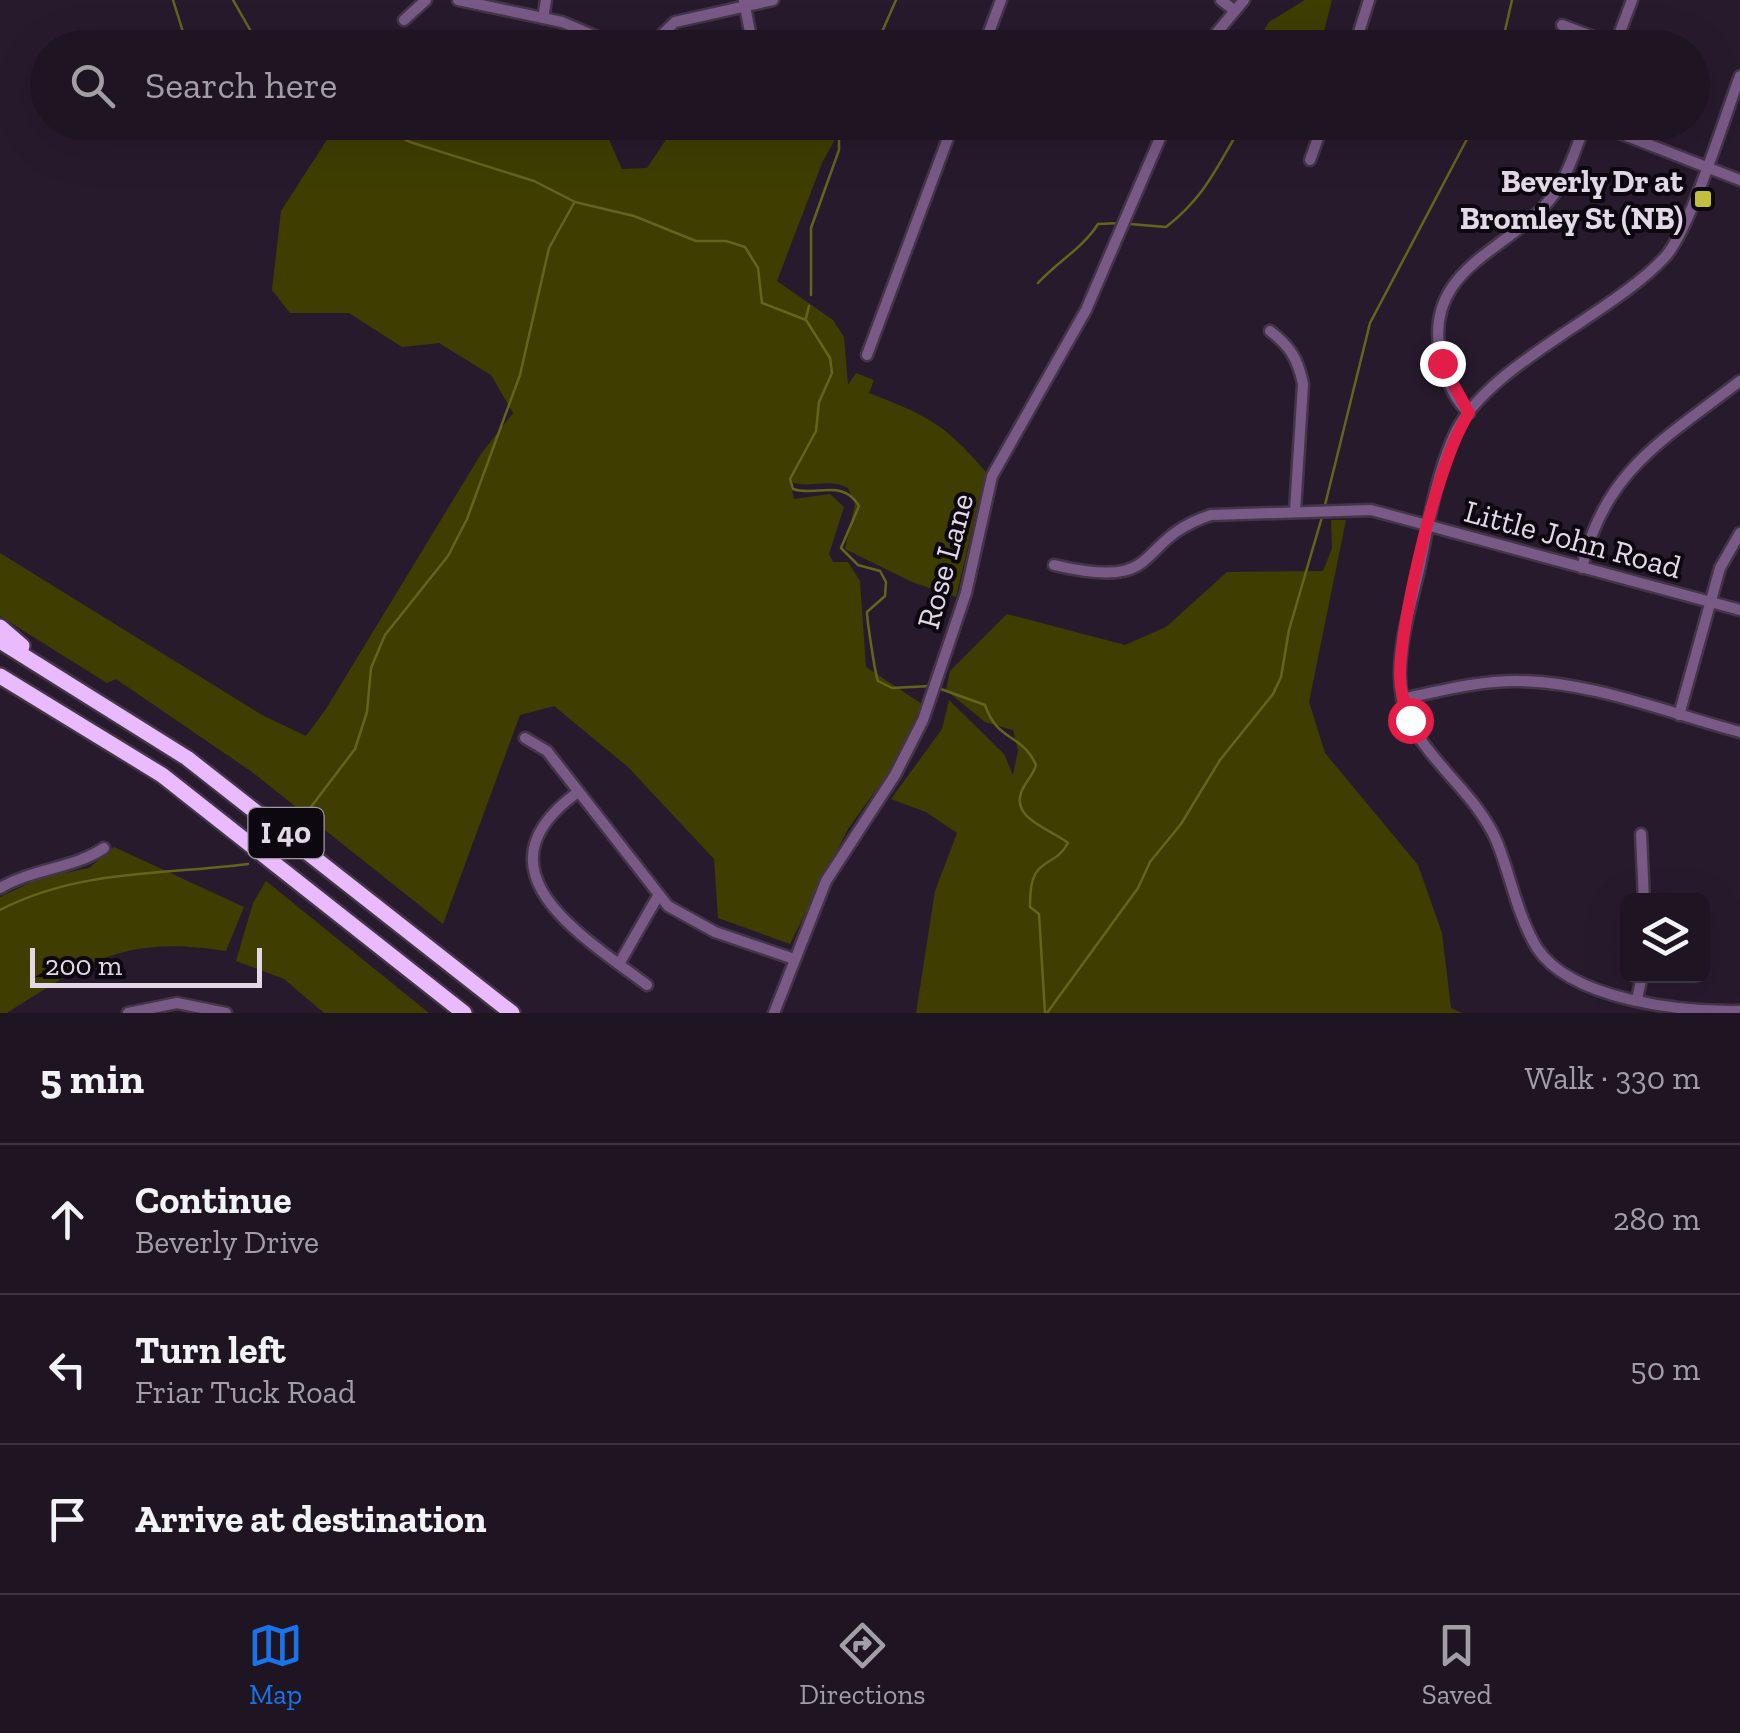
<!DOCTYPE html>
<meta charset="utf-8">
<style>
body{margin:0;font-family:"Zilla Slab",serif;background:#261d2a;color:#f1f3f6}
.controls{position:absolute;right:30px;bottom:30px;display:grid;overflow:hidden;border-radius:15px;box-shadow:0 10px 40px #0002}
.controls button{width:90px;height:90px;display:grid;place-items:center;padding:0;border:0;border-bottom:2px solid #3c3340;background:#1e1422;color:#f1f3f6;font:50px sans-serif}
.scale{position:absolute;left:30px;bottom:25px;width:232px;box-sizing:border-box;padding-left:10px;border:5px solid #e2d8e6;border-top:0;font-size:28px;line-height:35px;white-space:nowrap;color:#e2d8e6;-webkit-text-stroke:8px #0d0710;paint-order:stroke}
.stop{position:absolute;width:30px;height:30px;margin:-22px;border:8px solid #e11d48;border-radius:50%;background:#fff}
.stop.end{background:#e11d48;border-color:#fff;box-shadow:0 2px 10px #0008}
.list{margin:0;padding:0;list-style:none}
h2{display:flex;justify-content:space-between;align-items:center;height:130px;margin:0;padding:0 40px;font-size:42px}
h2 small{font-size:32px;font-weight:400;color:#a19ea5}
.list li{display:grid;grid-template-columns:65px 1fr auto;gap:30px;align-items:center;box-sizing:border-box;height:150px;padding:0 40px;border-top:2px solid #3c3340}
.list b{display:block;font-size:38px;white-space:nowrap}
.list p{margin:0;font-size:32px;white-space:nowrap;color:#a19ea5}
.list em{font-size:32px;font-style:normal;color:#a19ea5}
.icon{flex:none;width:55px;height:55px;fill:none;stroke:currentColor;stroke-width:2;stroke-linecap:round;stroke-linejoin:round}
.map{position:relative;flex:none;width:1740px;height:1013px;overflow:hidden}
.search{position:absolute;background:#1e1422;box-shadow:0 10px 40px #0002;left:30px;right:30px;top:30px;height:110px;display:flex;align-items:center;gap:25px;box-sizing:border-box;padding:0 35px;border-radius:55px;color:#a19ea5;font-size:38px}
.sheet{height:580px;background:#1e1422}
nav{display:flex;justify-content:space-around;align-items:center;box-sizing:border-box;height:140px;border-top:2px solid #3c3340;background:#1e1422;font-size:28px;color:#a19ea5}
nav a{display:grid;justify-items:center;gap:5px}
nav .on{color:#1a73e8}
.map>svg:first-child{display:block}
.green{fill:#3f3e00}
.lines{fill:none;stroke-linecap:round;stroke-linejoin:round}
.stream{stroke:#65641d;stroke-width:2.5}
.minor-casing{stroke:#423547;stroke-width:15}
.highway-casing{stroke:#423547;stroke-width:20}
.minor{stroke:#795a87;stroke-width:10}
.highway{stroke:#e9bafd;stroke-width:15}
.route{stroke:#e11d48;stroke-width:12}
.poi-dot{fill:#c1be40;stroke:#0d0710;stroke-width:4}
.labels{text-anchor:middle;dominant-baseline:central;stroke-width:8;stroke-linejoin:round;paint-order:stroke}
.shield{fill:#0d0710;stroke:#a299a6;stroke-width:2.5}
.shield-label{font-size:30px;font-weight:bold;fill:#e2d8e6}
.poi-label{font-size:32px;font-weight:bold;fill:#e2d8e6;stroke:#0d0710;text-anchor:end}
.street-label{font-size:32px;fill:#e2d8e6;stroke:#0d0710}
</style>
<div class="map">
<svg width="1740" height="1013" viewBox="0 0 1740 1013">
<rect width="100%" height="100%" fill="#281a2d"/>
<!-- green -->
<g class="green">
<polygon points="1305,0 1332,0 1320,47 1265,47 1260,37 1269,22"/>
<path d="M347,123H596L603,126L622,169L647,168L677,123H844L822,163L777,281L833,320L844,337L848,385L856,373L874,380L869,393C928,416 945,424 986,472L956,597L912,582L845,549L855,504L848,488C829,477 806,490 790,481L794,499L830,494L844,507L829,554L833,562H848L860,581L866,667L922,704L892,768L848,829L790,944L718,918L714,859L628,767L554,706L520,715L443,924L252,772L116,679L107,683L0,616V553L262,715L306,736L326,709L481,454L513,413L491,375L439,343L402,347L349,313H290L272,290L281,211L332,132Z"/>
<polygon points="1331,520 1346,520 1309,702 1325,753 1418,865 1442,933 1451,1008 1462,1013 916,1013 935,891 957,833 926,812 891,799 942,729 949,700 1004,754 1013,775 1018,751 1013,730 985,722 946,690 950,671 1007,614 1125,645 1166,627 1227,572 1323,571 1332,548"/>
<path d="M114,847L244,907L226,951C125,935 90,960 7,1013H0V897L40,878L89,868Z"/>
<polygon points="266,881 429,1013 324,1013 284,979 236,961 253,903"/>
</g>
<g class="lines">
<!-- stream -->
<g class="stream">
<polyline points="173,0 183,32 199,48"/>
<polyline points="233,0 253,35 275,48"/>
<polyline points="224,48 252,35"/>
<polyline points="875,48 896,0"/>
<polyline points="1501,48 1512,0"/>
<path d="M370,122L410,142L534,181L575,202L634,216L696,241H726L745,247L758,268L762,303L806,320L830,358L832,373L819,402L816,431L790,479L793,489C816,497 843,478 859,506L841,548L858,565L880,571L886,582L885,596L867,612C867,619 875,674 878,681L892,688L931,686"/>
<path d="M1130,224L1166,227C1208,194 1217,165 1244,122"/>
<path d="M1038,283C1057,262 1083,248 1098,224L1122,223"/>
<polyline points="811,295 811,228 839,150 839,122"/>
<polyline points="806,318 809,306"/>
<polyline points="1324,509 1370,323 1476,122"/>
<path d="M938,688L985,705C998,743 1021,732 1036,765C1033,776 1024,783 1021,793C1012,820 1053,830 1068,843C1053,871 1029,853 1030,907L1039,914L1045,1013"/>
<polyline points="301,820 355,749 367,712 371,668 385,635 448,556 467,519 520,375 549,248 574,203"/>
<path d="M0,910C79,869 163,875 248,864"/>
<polyline points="1047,1013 1138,888 1150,862 1181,824 1220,760 1273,694 1281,677 1289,630 1322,517"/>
</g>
<defs>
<g id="minor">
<polyline points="458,0 562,22 623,48"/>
<polyline points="1221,0 1235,11"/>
<polyline points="744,1 753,48"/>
<polyline points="543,18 546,0"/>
<polyline points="404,20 426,0"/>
<polyline points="1562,25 1615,45"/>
<polyline points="648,48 675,22 773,0"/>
<polyline points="983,48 1001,0"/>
<polyline points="1204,48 1244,0"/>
<polyline points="1354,48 1369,0"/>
<polyline points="1614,48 1632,0"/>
<path d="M1740,76C1724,118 1691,228 1665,257C1611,316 1483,366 1453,438C1435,479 1428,527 1419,570C1410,609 1394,657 1402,697C1414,755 1475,788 1497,842C1511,877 1517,915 1537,948C1571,1000 1682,1012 1740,1011"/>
<polyline points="1591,122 1740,180"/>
<polyline points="601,125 602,122"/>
<polyline points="1310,160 1324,122"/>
<path d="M1270,331C1290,346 1298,359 1303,384L1295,511"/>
<polyline points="867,355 954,122"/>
<path d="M1469,413C1455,401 1445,377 1441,359C1420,265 1514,251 1555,193C1569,172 1577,145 1586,122"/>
<path d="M1054,565C1168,592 1131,541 1211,515L1371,510L1740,610"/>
<path d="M1582,568C1604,470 1666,438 1740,381"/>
<path d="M1402,699C1440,691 1477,681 1516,681C1591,681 1668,713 1740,732"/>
<polyline points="1679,715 1720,568 1740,533"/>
<polyline points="525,738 547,751 668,906 715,932 794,959"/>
<path d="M578,792C470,870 581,935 647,985"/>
<polyline points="1641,834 1644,901"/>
<path d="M0,888C34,868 73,869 104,848"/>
<polyline points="619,964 658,896"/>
<polyline points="1637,999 1642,976"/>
<polyline points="128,1013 177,1003 226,1013"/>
<polyline points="774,1013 826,881 895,775 923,720 966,593 992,476 1086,310 1167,122"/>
</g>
<g id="highway">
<polyline points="0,627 22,646"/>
<polyline points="0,641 187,758 512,1013"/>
<polyline points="0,676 162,775 464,1013"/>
</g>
</defs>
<!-- minor casing -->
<use href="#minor" class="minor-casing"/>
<!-- highway casing -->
<use href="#highway" class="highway-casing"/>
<!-- minor -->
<use href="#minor" class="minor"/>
<!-- highway -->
<use href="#highway" class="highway"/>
</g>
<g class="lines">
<!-- route -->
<path class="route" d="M1410,720C1404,704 1400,691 1400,674C1401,617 1438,459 1469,413L1442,363"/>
</g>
<!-- markers -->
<rect class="poi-dot" x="1693" y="189" width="20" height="20" rx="5"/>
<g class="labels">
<!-- shield labels -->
<rect class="shield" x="248.5" y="808" width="75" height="50" rx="8"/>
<g class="shield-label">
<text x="286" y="833">I 40</text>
</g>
<!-- poi labels -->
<g class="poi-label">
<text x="1683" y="181">Beverly Dr at<tspan x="1683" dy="37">Bromley St (NB)</tspan></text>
</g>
<!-- street labels -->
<g class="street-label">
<text transform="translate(1573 539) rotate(15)">Little John Road</text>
<text transform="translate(945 561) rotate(-75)">Rose Lane</text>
</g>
</g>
</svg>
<div class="controls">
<button><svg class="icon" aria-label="layers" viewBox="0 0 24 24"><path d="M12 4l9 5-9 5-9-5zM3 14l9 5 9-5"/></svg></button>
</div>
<div class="scale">200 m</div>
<div class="stop" style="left:1410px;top:720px"></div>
<div class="stop end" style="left:1442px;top:363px"></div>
<div class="search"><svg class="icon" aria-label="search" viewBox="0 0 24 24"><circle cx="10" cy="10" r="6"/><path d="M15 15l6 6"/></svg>Search here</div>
</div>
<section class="sheet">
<h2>5 min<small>Walk · 330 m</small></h2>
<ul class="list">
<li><svg class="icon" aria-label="ahead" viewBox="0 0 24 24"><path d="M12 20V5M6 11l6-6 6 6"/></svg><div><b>Continue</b><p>Beverly Drive</p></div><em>280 m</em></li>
<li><svg class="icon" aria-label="left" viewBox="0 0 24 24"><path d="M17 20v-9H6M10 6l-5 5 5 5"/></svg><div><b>Turn left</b><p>Friar Tuck Road</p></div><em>50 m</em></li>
<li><svg class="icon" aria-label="arrive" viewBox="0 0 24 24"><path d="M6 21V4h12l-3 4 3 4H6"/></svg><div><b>Arrive at destination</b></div></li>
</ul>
</section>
<nav>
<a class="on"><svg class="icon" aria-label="map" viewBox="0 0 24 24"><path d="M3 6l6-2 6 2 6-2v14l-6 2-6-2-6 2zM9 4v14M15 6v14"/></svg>Map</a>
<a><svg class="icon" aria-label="directions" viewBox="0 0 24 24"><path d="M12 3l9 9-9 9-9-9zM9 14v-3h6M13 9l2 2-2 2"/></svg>Directions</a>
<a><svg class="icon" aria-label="saved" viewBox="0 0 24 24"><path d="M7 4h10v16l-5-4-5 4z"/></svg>Saved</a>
</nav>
